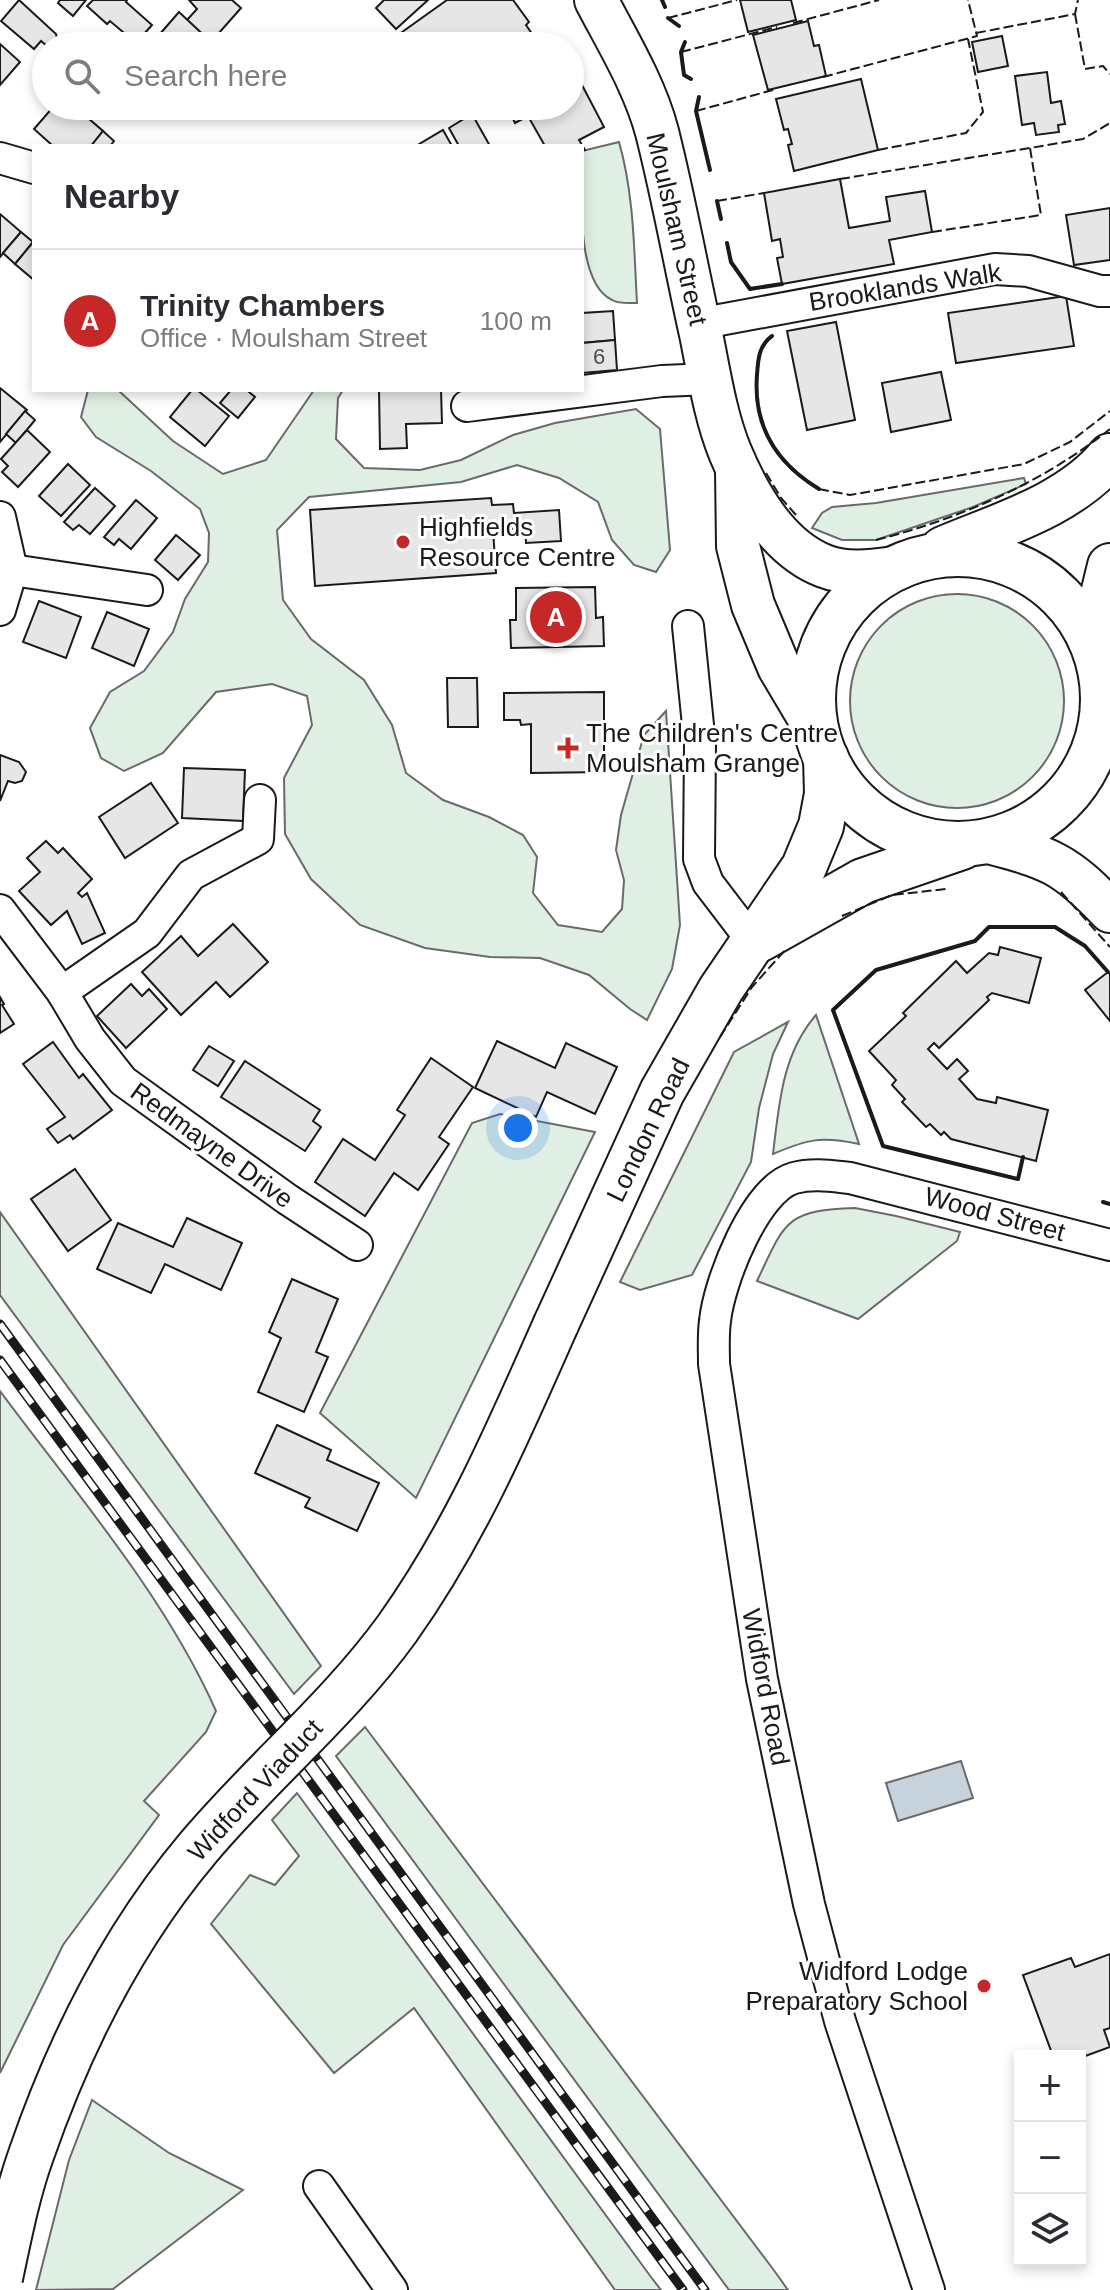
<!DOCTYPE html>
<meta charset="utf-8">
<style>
body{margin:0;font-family:Helvetica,sans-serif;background:#f2f2f3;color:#2b2b33}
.controls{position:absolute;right:24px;bottom:24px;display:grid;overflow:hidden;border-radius:0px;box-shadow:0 4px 12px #0003}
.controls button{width:72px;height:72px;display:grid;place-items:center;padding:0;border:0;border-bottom:2px solid #e1e1e2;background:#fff;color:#2b2b33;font:40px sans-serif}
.you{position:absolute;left:518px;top:1128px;width:28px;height:28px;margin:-20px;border:6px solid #fff;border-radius:50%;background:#1a73e8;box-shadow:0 0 0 12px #1a73e833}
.badge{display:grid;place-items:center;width:52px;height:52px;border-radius:50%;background:#c62828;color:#fff;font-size:26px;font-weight:700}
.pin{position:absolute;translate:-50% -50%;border:4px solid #fff;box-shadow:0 2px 8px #0006}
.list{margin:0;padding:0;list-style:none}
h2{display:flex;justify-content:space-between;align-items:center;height:104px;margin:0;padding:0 32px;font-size:34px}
h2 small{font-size:26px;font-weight:400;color:#7c7c81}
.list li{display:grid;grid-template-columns:52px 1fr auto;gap:24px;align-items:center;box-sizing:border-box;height:144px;padding:0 32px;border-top:2px solid #e1e1e2}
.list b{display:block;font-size:30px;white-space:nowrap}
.list p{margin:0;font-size:26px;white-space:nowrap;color:#7c7c81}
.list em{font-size:26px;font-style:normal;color:#7c7c81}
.icon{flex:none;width:44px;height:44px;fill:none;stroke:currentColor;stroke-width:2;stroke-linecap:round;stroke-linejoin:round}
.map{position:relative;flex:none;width:1110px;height:2290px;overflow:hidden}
.search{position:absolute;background:#fff;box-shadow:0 4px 12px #0003;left:32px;top:32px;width:552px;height:88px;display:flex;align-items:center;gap:20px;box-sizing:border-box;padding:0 28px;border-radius:44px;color:#7c7c81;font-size:30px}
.panel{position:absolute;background:#fff;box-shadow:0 4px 12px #0003;left:32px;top:144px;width:552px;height:248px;border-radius:0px}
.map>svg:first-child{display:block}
.green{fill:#e0efe3;stroke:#6a6a6a;stroke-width:2}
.water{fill:#c6d2dc;stroke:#6a6a6a;stroke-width:2}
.building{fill:#e6e6e6;stroke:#1a1a1a;stroke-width:2}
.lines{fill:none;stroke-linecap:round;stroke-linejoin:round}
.minor-casing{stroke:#1a1a1a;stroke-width:34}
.secondary-casing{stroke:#1a1a1a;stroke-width:46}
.primary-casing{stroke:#1a1a1a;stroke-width:48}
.minor{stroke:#fff;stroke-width:30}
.secondary{stroke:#fff;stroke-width:42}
.primary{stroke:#fff;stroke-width:44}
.rail-casing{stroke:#1a1a1a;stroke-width:9}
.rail{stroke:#fff;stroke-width:6;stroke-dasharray:18;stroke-linecap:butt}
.primary-bridge-casing{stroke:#1a1a1a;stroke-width:48;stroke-linecap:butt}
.primary-bridge{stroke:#fff;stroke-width:44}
.fence{stroke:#1a1a1a;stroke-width:2;stroke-dasharray:10 4;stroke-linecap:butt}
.wall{stroke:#1a1a1a;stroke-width:4}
.poi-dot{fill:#c62828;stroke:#fff;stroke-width:3}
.labels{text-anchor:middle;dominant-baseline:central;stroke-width:6;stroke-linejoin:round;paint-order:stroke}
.number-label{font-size:22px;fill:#4d4d4d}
.street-label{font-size:26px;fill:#1a1a1a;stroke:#fff}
.poi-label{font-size:26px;fill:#1a1a1a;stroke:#fff;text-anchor:start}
</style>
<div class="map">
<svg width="1110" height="2290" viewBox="0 0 1110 2290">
<rect width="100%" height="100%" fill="#fff"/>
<!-- green -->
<g class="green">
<path d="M619,142C634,194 634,250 637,303C628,303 619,304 612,300C574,282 582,186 582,151Z"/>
<polygon points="88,390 118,390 173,441 223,474 266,460 314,390 343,390 338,398 336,439 364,468 420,470 461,460 513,435 555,423 636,409 660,429 670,550 656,572 634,565 612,540 598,502 559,478 517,465 461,482 309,497 277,530 283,600 311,639 364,680 392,725 406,773 443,800 489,817 523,835 537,857 533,893 558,925 602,932 622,909 624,880 616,850 621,815 644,735 666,711 680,925 672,969 647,1020 630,1009 589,975 540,958 490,957 425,948 360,925 311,879 285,834 284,778 312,725 307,696 272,684 216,692 163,753 124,771 101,758 90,728 110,692 144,671 173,632 185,599 208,562 209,533 200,509 151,471 96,437 81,417"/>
<polygon points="1024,478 1026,484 973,507 876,540 842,540 812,528 822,513 832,507 876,503"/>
<circle cx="957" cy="701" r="107"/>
<path d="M816,1015L859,1144C821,1136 808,1139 773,1154C779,1105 782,1054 816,1015Z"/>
<polygon points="788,1022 773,1054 759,1108 751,1162 692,1275 640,1290 620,1282 734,1052"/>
<polygon points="500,1114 595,1132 416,1498 320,1413 472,1123"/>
<path d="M855,1208L896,1216L960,1232L957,1241L858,1319L757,1281C785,1222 785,1210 855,1208Z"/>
<polygon points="0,1212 321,1666 294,1694 0,1295"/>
<path d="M0,1391C75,1492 165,1596 216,1711L206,1732L144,1801L159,1815L63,1945L0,2073Z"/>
<polygon points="365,1727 773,2269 788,2290 729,2290 336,1756"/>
<polygon points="297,1793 651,2277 661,2290 615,2290 414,2008 334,2073 211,1924 250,1875 275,1885 299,1856 272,1820"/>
<polygon points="92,2100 169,2153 243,2190 113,2289 36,2290 69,2160"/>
</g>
<!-- water -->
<polygon class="water" points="961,1761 973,1798 898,1821 886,1783"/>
<!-- building -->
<g class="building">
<polygon points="19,0 56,34 58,42 54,46 47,46 41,41 34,49 1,21"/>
<polygon points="60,0 86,0 73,16 58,3"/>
<polygon points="93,0 127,0 126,2 152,25 136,43 110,21 107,24 87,6"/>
<polygon points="189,0 232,0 241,8 211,42 187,20 197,9"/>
<polygon points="384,0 428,0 396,29 376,8"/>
<polygon points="447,0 513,0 529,22 526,25 537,41 530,46 424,46 421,42 415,46 406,46 398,35"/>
<polygon points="740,0 791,0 796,20 748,32"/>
<polygon points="179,12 211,42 208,46 163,46 167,42 159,35"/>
<polygon points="808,21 814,46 819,45 826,76 768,90 753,35"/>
<polygon points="1002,36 1008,66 978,72 972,42"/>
<polygon points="0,44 20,62 0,85"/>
<polygon points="570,62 604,127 579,140 585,150 582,151 582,146 545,146 528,116 515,123 507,106 570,106"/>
<polygon points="1047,72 1051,103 1061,101 1065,124 1058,125 1059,132 1036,135 1034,123 1022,125 1015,76"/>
<polygon points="861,79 878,150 794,171 788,145 792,144 788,129 784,130 776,99"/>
<polygon points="54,106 74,106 103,131 91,146 53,146 34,129"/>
<polygon points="472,114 490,146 459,146 449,128"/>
<polygon points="443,130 452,146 416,146"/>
<polygon points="103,131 114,141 110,146 91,146"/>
<polygon points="840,179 849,228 890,221 886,197 925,191 932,232 889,240 894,264 782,284 777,258 783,257 780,239 772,241 764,193"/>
<polygon points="1110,208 1110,260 1074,265 1066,215"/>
<polygon points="0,214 21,232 0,257"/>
<polygon points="21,232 33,242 15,264 3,253"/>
<polygon points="34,241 34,280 15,264"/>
<polygon points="1066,296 1074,346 956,363 948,313"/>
<polygon points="613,311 615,340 582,343 582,313"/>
<polygon points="836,322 855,420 807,430 787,331"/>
<polygon points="615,340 617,370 582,373 582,343"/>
<polygon points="941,372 951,420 891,432 882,383"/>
<polygon points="0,388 27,410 0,442"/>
<polygon points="192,390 197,390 229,416 205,446 170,417"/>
<polygon points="231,390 250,390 249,392 255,397 238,418 220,403"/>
<polygon points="379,390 441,390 442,423 406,424 407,448 380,449"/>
<polygon points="25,411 35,420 16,443 6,434"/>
<polygon points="27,430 50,452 18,487 2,472 8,466 1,459"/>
<polygon points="68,464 90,485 61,516 39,496"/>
<polygon points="95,488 115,506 90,534 79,525 73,530 64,522"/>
<polygon points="491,498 492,505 513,504 514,513 559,510 561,541 526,543 525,528 493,530 496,573 315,586 310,510"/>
<polygon points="136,500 157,518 131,549 119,539 114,545 104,537"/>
<polygon points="176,535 200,555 178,580 155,560"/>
<polygon points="595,587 596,618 603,617 604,646 511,648 510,620 516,620 516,588"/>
<polygon points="39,601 81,617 66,658 23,642"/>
<polygon points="107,612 149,629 134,666 92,648"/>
<polygon points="447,678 477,678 478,727 448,727"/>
<polygon points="604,692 604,772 531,773 531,724 521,725 520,720 504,720 504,693"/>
<polygon points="0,755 19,762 26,772 22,781 15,783 8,781 0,801"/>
<polygon points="184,768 245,770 243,821 182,818"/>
<polygon points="151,783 178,823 125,858 99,817"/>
<polygon points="46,841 58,853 63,848 92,879 78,893 82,897 87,893 105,933 82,944 67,911 51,925 19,891 40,872 27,858"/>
<polygon points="233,924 268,962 230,997 216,982 181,1015 142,972 181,936 198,956"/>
<polygon points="1000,947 1041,958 1029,1003 992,993 987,997 989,1000 939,1048 934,1043 928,1049 947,1069 957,1059 968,1071 959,1079 977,1099 996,1103 997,1097 1048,1110 1036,1161 951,1139 944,1132 941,1135 930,1124 926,1127 902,1102 905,1099 892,1085 896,1080 869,1051 906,1016 903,1013 956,961 967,973 989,953 998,955"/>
<polygon points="1108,972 1110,974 1110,1021 1085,990"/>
<polygon points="131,984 142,996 149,989 167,1009 126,1048 97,1016"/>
<polygon points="0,997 4,1004 2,1005 14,1024 0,1033"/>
<polygon points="497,1041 555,1068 566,1043 617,1067 595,1114 547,1092 536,1117 475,1088"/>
<polygon points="53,1042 79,1078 83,1074 112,1110 73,1139 70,1135 58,1143 47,1129 65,1117 23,1064"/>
<polygon points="209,1046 234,1061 218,1086 193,1070"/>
<polygon points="431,1058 473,1087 439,1137 449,1144 418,1190 394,1173 365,1216 315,1182 343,1139 375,1160 405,1115 397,1110"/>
<polygon points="245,1061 320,1110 313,1121 321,1127 305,1151 221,1097"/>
<polygon points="75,1169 111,1220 68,1251 31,1199"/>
<polygon points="187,1218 242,1243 221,1290 165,1264 151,1293 97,1269 118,1223 173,1247"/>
<polygon points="292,1279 338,1299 316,1352 328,1357 304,1412 258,1392 281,1338 269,1332"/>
<polygon points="277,1425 331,1450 327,1460 379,1483 357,1531 305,1507 310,1498 255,1473"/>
<polygon points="1110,1954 1110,2028 1104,2030 1110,2047 1080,2058 1053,2056 1023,1975 1071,1958 1075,1967"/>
</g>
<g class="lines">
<defs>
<g id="minor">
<polyline points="0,158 34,168"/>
<polyline points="698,324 995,269 1028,271 1100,291 1110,291"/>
<polyline points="467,406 662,381 710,379"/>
<polyline points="0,517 12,570 0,610"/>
<polyline points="12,570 147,590"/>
<polyline points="688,626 700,745 699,859 708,883 753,942"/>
<polyline points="0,910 62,992 90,1039 123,1081 287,1199 357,1245"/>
<polyline points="62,992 147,933 191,875 258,839 260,800"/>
<polyline points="319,2186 392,2290"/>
<path d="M929,2290L840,2021L809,1904L762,1679L714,1364C714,1350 713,1335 715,1321C719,1282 755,1189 794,1178C813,1173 831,1176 850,1178L1110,1245"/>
</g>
<g id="secondary">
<path d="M596,0C618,42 645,86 657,132C674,199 686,267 701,334C709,373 715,415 730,452C748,495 778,548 824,566C847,575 873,571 896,568"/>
<polyline points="737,470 738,546 753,605 779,667 817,731"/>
<polyline points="1104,694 1110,726"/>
<path d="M985,841C1049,858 1064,862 1110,911"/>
</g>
<g id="primary">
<path d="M943,549C1000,525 1070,505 1110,456"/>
<circle cx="958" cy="699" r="145"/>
<polyline points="1099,659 1101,603 1110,566"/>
<polyline points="760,939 863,881 962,847"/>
<polyline points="556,1324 662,1092 721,989 804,867 821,826 827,794 826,758"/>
</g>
</defs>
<!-- minor casing -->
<use href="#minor" class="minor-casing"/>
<!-- secondary casing -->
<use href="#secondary" class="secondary-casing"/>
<!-- primary casing -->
<use href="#primary" class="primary-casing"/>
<!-- minor -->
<use href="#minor" class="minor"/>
<!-- secondary -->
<use href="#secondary" class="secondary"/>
<!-- primary -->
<use href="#primary" class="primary"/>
<defs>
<g id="rail">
<polyline points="0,1324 705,2290"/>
<polyline points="0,1360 683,2290"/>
</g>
</defs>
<!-- rail casing -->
<use href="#rail" class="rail-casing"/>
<!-- rail -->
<use href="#rail" class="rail"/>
<defs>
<path id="primary-bridge" d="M0,2278C9,2236 17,2194 31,2155C69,2045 123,1937 198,1848C262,1772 339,1709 397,1629C466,1532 508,1432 556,1324"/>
</defs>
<!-- primary-bridge casing -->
<use href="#primary-bridge" class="primary-bridge-casing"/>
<!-- primary-bridge -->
<use href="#primary-bridge" class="primary-bridge"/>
<!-- fence -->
<g class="fence">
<polyline points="1075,14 1085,69 1103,66 1110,74"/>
<polyline points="668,18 737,0"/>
<polyline points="793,23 879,0"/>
<polyline points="976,33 1075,14 1078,0"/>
<polyline points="681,52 777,27"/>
<polyline points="823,77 977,36 968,0"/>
<polyline points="696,111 773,90"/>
<polyline points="878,150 966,133 983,112 968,39"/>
<polyline points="840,179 1030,148"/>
<polyline points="717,201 764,193"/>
<polyline points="932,232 1041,215 1030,148 1083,139 1110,123"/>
<polyline points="766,473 781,498 796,515"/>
<polyline points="819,489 850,495 1024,464 1070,442 1110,411"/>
<path d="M876,540C959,519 1042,483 1110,429"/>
<polyline points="1061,892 1110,947"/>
<polyline points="842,916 892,895 946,889"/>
<polyline points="720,1037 752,987 787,948"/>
</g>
<!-- wall -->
<g class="wall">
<polyline points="662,0 665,7"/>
<polyline points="668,18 679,26"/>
<polyline points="685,42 681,52 684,75 691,79"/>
<polyline points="699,97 696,111 710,170"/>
<polyline points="717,201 721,219"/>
<polyline points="727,243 731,262 750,289 782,284"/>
<path d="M772,336C759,345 758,359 757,375C753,426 776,463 819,489"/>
<polyline points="1023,1157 1018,1179 883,1146 833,1010 876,970 975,941 989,927 1055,927 1085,946 1108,972"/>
<polyline points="1103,1202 1110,1204"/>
</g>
</g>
<!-- markers -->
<g class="poi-dot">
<circle cx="403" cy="542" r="8"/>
<path d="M564 736h8v8h8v8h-8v8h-8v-8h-8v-8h8z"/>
<circle cx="984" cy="1986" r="8"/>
</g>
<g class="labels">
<!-- number labels -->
<g class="number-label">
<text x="599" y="356">6</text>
</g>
<!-- street labels -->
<g class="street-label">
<text transform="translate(677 229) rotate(77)">Moulsham Street</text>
<text transform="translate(905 287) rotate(-9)">Brooklands Walk</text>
<text transform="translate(648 1130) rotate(-64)">London Road</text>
<text transform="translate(212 1145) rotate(36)">Redmayne Drive</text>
<text transform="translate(995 1214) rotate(15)">Wood Street</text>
<text transform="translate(766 1687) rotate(79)">Widford Road</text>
<text transform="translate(255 1790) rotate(-47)">Widford Viaduct</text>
</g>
<!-- poi labels -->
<g class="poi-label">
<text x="419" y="527">Highfields<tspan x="419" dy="30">Resource Centre</tspan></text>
<text x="586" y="733">The Children's Centre<tspan x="586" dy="30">Moulsham Grange</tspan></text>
<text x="968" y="1971" text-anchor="end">Widford Lodge<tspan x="968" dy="30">Preparatory School</tspan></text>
</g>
</g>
</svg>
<div class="controls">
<button>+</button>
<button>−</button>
<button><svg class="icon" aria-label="layers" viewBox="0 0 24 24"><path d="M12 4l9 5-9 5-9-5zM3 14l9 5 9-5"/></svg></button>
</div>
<div class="you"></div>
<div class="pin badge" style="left:556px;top:617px">A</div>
<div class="search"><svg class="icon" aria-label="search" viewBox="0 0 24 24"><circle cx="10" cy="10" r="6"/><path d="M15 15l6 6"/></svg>Search here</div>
<section class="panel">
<h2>Nearby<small></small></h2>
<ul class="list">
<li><span class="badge">A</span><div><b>Trinity Chambers</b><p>Office · Moulsham Street</p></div><em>100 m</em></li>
</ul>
</section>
</div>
